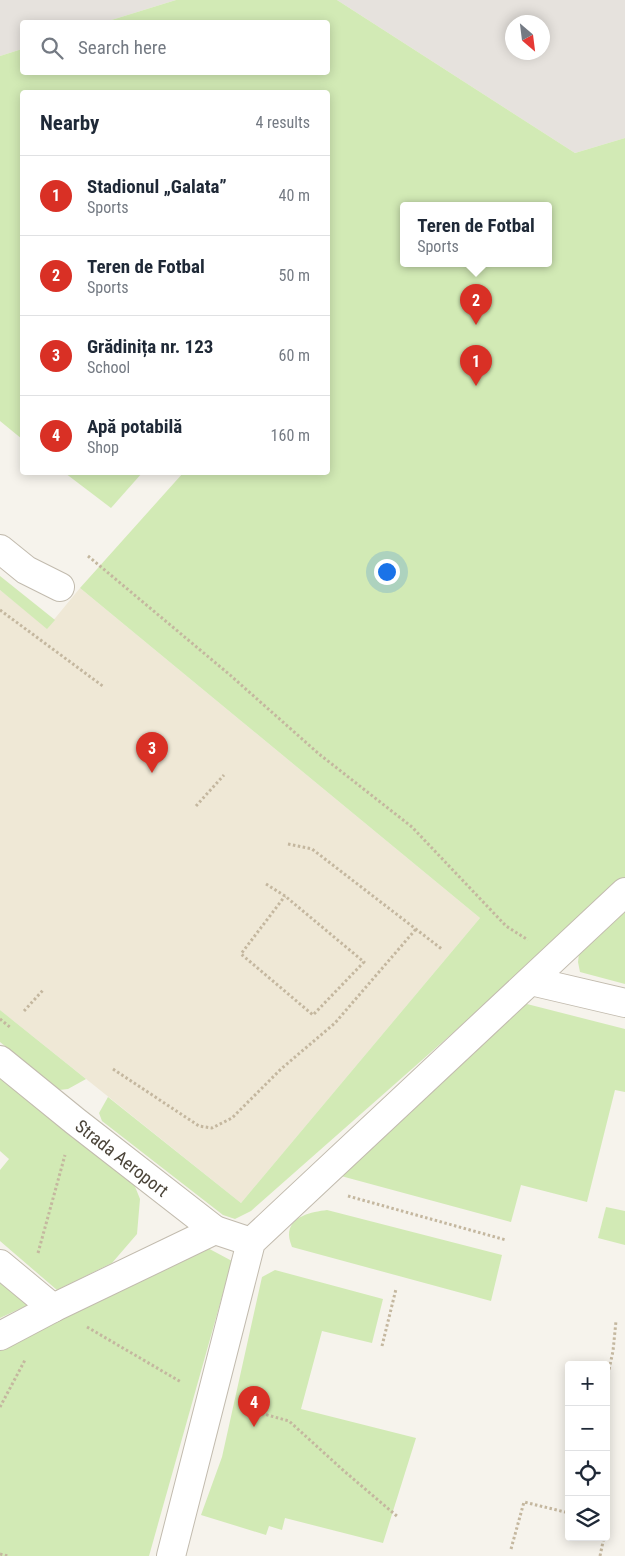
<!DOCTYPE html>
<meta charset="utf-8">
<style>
body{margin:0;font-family:"Roboto Condensed",sans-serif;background:#f6f6f7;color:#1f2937}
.controls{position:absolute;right:15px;bottom:15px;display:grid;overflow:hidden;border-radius:5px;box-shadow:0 2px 12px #0003}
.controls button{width:45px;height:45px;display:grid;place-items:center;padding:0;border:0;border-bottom:1px solid #e0e1e3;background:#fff;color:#1f2937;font:25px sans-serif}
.compass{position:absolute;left:505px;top:15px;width:45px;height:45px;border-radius:50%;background:#fff;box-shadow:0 2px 12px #0003;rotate:152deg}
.you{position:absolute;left:386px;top:571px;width:18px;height:18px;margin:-12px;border:4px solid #fff;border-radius:50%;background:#1a73e8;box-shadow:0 0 0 8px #1a73e833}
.badge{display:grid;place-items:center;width:32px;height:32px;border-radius:50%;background:#d93025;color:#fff;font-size:16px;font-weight:700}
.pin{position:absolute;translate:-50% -41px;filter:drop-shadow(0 1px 2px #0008)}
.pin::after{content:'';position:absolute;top:26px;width:18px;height:15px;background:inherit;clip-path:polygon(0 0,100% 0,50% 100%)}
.popup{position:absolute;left:400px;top:202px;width:152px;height:65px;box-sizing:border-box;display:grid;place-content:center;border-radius:5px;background:#fff;filter:drop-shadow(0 1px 4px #0005);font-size:16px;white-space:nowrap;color:#747a83}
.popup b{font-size:19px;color:#1f2937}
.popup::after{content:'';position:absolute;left:50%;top:100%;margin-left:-10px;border:10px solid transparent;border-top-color:#fff}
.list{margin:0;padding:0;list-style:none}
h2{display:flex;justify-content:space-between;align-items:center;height:65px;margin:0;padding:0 20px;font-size:21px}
h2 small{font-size:16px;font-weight:400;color:#747a83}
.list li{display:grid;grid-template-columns:32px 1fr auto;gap:15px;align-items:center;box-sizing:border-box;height:80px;padding:0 20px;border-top:1px solid #e0e1e3}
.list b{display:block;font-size:19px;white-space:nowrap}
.list p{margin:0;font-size:16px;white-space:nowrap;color:#747a83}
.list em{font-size:16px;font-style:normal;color:#747a83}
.icon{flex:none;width:28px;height:28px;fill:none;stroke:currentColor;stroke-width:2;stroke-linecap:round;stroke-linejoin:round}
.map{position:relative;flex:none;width:625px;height:1556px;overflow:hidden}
.search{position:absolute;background:#fff;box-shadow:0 2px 12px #0003;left:20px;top:20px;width:310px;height:55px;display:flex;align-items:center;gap:12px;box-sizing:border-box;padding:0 18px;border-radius:5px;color:#747a83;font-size:19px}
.panel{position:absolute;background:#fff;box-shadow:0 2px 12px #0003;left:20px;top:90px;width:310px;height:385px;border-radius:5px}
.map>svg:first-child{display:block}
.industrial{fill:#e6e2dd;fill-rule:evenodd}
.education{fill:#efe8d6}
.green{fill:#d2eab5;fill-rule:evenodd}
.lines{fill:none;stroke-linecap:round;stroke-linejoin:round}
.minor-casing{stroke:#c2bbae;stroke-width:30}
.path{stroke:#c4b79f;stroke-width:3;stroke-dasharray:2.5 2.5;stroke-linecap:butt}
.minor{stroke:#fff;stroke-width:28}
.labels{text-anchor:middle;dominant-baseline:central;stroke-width:5;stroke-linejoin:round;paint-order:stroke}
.street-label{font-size:18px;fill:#4b4439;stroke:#fff}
</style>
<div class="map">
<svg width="625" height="1556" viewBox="0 0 625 1556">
<rect width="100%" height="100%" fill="#f6f3ec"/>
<!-- industrial -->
<g class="industrial">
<polygon points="0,0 176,0 105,22 22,22 22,49 0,56"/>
<path d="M337,0H625V138L575,153ZM512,22H542V52H512Z"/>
</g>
<!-- education -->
<polygon class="education" points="80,588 480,918 241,1203 0,1010 0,590 47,628"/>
<!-- green -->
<g class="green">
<path d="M176,0H337L575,153L625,138V881L251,1211L235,1219L223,1215L102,1121L99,1113L108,1097L241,1203L480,918L80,588L183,473L328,472V92H22V439L0,421V56L22,49V72H328V22H105ZM404,206H548V264H404Z"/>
<polygon points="65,473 142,473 111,508"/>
<polygon points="0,576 55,620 47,629 0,590"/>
<polygon points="625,905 625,984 580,972 578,962 580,945"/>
<polygon points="523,1003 625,1029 625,1092 615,1090 587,1202 521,1185 511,1222 341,1176"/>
<polygon points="0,1010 86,1079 68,1089 59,1090 0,1042"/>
<polygon points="0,1075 132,1179 140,1199 137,1234 112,1263 57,1290 0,1241 0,1170 9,1159 0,1151"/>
<polygon points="606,1207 625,1211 625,1245 598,1238"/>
<path d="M327,1210L502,1255L491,1301L292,1247C291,1244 289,1239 289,1235C289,1216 312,1212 327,1210Z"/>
<polygon points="202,1245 232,1261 149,1556 0,1556 0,1349"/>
<polygon points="275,1270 383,1299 372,1343 322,1331 301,1409 416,1438 383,1543 285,1518 282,1530 269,1526 266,1535 201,1515 222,1457 262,1277"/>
<polygon points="0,1280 30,1304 0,1318"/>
</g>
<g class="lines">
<defs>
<g id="minor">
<polyline points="0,549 26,570 60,587"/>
<polyline points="531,981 625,1003"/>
<polyline points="0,1060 75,1121 215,1230 251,1242"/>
<polyline points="0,1264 53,1308"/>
<polyline points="0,1336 53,1308 215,1230"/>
<polyline points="171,1556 251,1242 625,892"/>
</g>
</defs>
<!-- minor casing -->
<use href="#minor" class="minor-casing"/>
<!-- path -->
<g class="path">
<polyline points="88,556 230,675 319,754 412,827 506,926 528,940"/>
<polyline points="0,610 104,687"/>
<polyline points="196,806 224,775"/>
<polyline points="288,844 312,849 443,950"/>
<polyline points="266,884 285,896 364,962 313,1015 241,954 285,896"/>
<polyline points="24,1011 44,989"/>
<polyline points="0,1019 11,1028"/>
<polyline points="113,1069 199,1126 212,1128 232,1118 281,1069 335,1023 416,929"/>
<polyline points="348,1196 506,1240"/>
<polyline points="38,1253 65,1155"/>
<polyline points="87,1327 181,1382"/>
<polyline points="382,1346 396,1289"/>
<polyline points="606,1384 613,1351 616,1321"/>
<polyline points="0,1407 25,1360"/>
<polyline points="242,1408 289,1421 344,1471 398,1517"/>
<polyline points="606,1521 608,1522 606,1528"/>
<polyline points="511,1549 524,1502 569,1513"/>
<polyline points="0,1554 8,1556"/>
<polyline points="600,1556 604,1537"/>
</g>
<!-- minor -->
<use href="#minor" class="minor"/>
</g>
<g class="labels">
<!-- street labels -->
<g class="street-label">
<text transform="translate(122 1158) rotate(38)">Strada Aeroport</text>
</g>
</g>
</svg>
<div class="controls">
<button>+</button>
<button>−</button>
<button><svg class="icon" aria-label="locate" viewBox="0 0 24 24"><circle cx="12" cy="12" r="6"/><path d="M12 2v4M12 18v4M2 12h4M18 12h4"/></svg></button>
<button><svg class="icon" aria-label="layers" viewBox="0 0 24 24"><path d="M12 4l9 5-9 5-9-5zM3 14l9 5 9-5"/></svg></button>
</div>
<svg class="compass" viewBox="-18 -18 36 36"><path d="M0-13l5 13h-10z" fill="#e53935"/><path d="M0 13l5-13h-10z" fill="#747a83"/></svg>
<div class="you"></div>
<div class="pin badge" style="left:476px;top:386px">1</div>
<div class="pin badge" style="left:476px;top:325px">2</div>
<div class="popup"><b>Teren de Fotbal</b>Sports</div>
<div class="pin badge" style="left:152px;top:773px">3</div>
<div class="pin badge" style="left:254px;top:1427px">4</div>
<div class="search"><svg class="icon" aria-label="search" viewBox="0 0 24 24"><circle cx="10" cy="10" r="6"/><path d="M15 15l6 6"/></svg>Search here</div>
<section class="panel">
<h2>Nearby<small>4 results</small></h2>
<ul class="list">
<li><span class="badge">1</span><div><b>Stadionul „Galata”</b><p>Sports</p></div><em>40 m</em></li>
<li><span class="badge">2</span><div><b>Teren de Fotbal</b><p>Sports</p></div><em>50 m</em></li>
<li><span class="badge">3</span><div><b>Grădinița nr. 123</b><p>School</p></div><em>60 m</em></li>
<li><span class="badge">4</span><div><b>Apă potabilă</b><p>Shop</p></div><em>160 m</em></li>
</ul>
</section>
</div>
